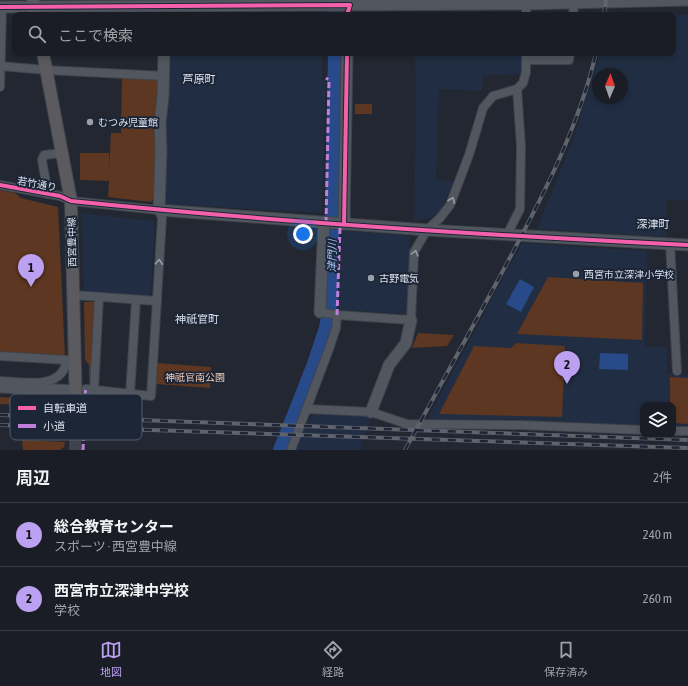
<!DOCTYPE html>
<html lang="ja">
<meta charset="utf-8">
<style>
body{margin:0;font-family:"Asap Condensed","Noto Sans JP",sans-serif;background:#23262d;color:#f1f3f6}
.controls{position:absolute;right:12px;bottom:12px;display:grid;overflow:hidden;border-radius:8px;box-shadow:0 2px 6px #0003}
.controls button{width:36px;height:36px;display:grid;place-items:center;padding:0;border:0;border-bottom:1px solid #383b42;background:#1a1d25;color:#f1f3f6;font:20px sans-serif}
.compass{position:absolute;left:592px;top:68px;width:36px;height:36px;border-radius:50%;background:#1a1d25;box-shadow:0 2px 6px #0003;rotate:2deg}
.you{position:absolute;left:303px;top:234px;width:14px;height:14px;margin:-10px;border:3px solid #fff;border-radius:50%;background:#1a73e8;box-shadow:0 0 0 6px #1a73e833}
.badge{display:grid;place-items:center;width:26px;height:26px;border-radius:50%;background:#bca0f2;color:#111;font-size:13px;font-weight:700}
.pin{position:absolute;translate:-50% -33px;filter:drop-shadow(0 1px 2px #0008)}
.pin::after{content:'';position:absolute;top:21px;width:14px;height:12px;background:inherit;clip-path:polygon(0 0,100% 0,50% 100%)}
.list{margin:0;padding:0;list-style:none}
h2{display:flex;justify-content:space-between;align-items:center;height:52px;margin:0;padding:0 16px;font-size:17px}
h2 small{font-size:13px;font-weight:400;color:#9fa2a7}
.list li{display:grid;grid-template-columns:26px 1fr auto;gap:12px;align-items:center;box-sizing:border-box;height:64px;padding:0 16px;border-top:1px solid #383b42}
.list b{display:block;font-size:15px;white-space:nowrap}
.list p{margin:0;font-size:13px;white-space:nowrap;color:#9fa2a7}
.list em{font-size:13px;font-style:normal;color:#9fa2a7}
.icon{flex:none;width:22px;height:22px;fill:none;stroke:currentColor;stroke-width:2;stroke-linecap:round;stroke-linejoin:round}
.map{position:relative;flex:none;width:688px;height:450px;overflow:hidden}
.search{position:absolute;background:#1a1d25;box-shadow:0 2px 6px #0003;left:12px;right:12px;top:12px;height:44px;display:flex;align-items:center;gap:10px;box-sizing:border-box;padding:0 14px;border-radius:8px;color:#9fa2a7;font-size:15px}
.sheet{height:180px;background:#1a1d25}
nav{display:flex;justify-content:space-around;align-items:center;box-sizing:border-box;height:56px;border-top:1px solid #383b42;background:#1a1d25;font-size:11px;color:#9fa2a7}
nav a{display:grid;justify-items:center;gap:2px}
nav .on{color:#bca0f2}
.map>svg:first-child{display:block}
.built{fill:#212d42;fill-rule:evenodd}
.green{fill:#5d3721}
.water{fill:#284a89}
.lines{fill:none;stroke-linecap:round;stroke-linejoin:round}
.river{stroke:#284a89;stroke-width:14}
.secondary-tunnel{stroke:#3e434d;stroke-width:12;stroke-dasharray:12 6;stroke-linecap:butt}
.minor-casing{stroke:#3e434a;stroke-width:10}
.tertiary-casing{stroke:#3e434a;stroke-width:13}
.secondary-casing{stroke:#3e434a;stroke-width:14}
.minor{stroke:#52575f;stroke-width:8}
.tertiary{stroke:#52575f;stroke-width:11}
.secondary{stroke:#5b5b5f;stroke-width:12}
.rail-casing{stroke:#60636c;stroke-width:4}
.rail{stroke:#1c2637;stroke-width:2.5;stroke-dasharray:8;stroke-linecap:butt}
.quiet{stroke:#c07fdc;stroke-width:3;stroke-dasharray:6 3;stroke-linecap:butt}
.cycleway-casing{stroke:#1c2637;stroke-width:6}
.cycleway{stroke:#f560ab;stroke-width:4}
.oneway{stroke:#969ca6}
.poi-dot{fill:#9aa0ab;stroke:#1c2637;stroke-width:1.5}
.labels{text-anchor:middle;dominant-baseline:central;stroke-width:4;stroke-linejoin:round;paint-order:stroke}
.poi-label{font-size:10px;fill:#dae1ec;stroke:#1c2637;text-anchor:start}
.street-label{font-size:10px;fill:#dae1ec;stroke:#1c2637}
.park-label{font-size:10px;fill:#f9ceb4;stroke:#1c2637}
.neighbourhood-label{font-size:11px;fill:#dae1ec;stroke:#1c2637}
.water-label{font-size:11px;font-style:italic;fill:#9fc0fa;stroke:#1c2637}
.key{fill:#1c2637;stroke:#555e6d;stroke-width:1}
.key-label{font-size:11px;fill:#dae1ec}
</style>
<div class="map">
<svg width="688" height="450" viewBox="0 0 688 450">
<rect width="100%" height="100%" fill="#222731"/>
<!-- built -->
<g class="built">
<path d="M610,14L688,15V200H666V237L537,229L574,137L600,53H673V15ZM598,74H622V98H598Z"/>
<polygon points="168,53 322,53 322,80 326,80 322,213 164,204 164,120 170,70 168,69"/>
<polygon points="415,53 568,53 568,56 523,56 523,74 483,75 482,91 439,89 436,180 454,181 440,211 431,218 414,221 416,116"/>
<polygon points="81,213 155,221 151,294 148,297 84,293"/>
<polygon points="342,230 410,236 408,314 339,310"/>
<polygon points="522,243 647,251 645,346 668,347 667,373 688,375 688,427 673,426 673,405 643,405 643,426 427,420"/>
<polygon points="314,413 372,415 360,450 297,450 297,445 307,423"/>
</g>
<!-- green -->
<g class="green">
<polygon points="122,78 155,79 160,83 155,197 151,202 108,197 109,181 80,180 80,153 109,153 109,168 111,133 121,133"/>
<rect x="355" y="104" width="17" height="10"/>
<polygon points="0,190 15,193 21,198 58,207 65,357 0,354"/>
<polygon points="548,277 643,283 642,340 517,334"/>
<polygon points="84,302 95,302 93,378 89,378 89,365 85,360"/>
<polygon points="418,333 454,335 447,346 412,348"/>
<polygon points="516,343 565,346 562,417 439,414 474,346 511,348"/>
<polygon points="157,363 211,367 210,388 156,384"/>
<polygon points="670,377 688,378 688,424 673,423 673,405 670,405"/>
<polygon points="0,397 46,400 49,403 49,407 0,404"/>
<polygon points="22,440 65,442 64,447 60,450 23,450"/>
</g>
<!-- water -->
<g class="water">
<polygon points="520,279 534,287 521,312 506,304"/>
<polygon points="600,353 628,354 628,370 599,369"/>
</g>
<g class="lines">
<!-- river -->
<g class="river">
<polyline points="336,15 336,0"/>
<polyline points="280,450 314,364 326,328 331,299 335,53"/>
</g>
<!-- secondary-tunnel -->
<polyline class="secondary-tunnel" points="75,450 76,409"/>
<defs>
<g id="minor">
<polyline points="526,15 526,0"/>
<polyline points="573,15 574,3"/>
<polyline points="526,60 569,60 570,53"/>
<polyline points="0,66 46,70 164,76"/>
<polyline points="0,87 2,7"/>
<polyline points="0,185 60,196 71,201 159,210 162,218 151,396 86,389"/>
<polyline points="48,194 42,160 44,155 62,153"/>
<polyline points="507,235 520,209 521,146 517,89"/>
<polyline points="670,244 677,371"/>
<polyline points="73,295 157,301"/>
<polyline points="320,312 337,315 411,320 414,252 427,230 440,218 450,205 469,155 483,108 493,96 517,89 523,83 526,72 526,53"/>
<path d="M0,356L67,360C62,391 23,382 0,381"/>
<polyline points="94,390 99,297"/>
<polyline points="130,394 136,300"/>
<polyline points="307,409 371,412 407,424 519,425 643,430"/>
<polyline points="673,431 688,431"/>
<polyline points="291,450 329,349 336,328 337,315"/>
</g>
<g id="tertiary">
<polyline points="0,7 526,4 688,0"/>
<polyline points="164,53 163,96 160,123 161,150 159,210 427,230 688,245"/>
<polyline points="344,224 347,53"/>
<polyline points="320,312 324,222"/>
<polyline points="0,387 75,391"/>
<polyline points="371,412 389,365 406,343 411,320"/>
</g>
<g id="secondary">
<polyline points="33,0 35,15"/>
<polyline points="43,53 71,201 76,409"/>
</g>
</defs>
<!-- minor casing -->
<use href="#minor" class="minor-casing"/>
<!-- tertiary casing -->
<use href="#tertiary" class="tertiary-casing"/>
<!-- secondary casing -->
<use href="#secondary" class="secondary-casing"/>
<!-- minor -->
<use href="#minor" class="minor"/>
<!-- tertiary -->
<use href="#tertiary" class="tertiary"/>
<!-- secondary -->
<use href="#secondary" class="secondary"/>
<defs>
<g id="rail">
<polyline points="604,15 606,0"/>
<polyline points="0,415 688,440"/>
<polyline points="0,425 688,448"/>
<path d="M405,450C436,393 467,337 498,280C537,207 577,134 596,53"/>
</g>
</defs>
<!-- rail casing -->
<use href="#rail" class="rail-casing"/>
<!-- rail -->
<use href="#rail" class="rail"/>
<!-- quiet -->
<g class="quiet">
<polyline points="326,223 329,80 326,78"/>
<polyline points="337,315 340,227 344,224"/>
<polyline points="83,450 85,394 86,389"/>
</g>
<defs>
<g id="cycleway">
<polyline points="0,7 350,5 347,15"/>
<path d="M0,185L60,196L71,201C276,222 482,235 688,245"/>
<polyline points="344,224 347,53"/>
</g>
</defs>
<!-- cycleway casing -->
<use href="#cycleway" class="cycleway-casing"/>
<!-- cycleway -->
<use href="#cycleway" class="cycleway"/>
</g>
<!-- one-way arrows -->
<defs><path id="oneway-chevron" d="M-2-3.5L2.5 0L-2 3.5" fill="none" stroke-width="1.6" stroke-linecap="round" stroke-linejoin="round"/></defs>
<g class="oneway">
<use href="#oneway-chevron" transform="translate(452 200) rotate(-67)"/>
<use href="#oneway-chevron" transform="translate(415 253) rotate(-75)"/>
<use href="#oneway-chevron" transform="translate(159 262) rotate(-87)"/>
</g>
<!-- markers -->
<g class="poi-dot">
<circle cx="90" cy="122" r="4"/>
<circle cx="576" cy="274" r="4"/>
<circle cx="371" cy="278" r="4"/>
</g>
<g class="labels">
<!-- poi labels -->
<g class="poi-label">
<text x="98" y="122">むつみ児童館</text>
<text x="584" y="274">西宮市立深津小学校</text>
<text x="379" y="278">古野電気</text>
</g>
<!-- street labels -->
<g class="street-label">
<text transform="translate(37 184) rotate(10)">若竹通り</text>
<text transform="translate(72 242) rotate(-91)">西宮豊中線</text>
</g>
<!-- park labels -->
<g class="park-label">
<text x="195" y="377">神祇官南公園</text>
</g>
<!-- neighbourhood labels -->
<g class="neighbourhood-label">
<text x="199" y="79">芦原町</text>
<text x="653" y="224">深津町</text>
<text x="197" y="319">神祇官町</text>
</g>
<!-- water labels -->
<g class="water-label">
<text transform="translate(332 256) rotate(-89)">津門川</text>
</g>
</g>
<!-- legend -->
<rect x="10" y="394" width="132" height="46" rx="6" class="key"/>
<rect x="18" y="406" width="18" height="4" fill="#f560ab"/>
<rect x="18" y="424" width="18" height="4" fill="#c07fdc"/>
<g class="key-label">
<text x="43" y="412">自転車道</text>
<text x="43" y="430">小道</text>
</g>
</svg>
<div class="controls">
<button><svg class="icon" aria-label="layers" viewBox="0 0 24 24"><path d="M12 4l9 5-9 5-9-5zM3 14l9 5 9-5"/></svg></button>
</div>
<svg class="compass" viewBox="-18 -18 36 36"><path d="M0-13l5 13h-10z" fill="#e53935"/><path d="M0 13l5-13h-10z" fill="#9fa2a7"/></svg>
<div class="you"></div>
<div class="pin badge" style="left:31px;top:287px">1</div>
<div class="pin badge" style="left:567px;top:384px">2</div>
<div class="search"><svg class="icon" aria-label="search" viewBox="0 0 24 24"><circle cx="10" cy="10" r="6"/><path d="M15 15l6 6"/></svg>ここで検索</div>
</div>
<section class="sheet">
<h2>周辺<small>2件</small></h2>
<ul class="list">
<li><span class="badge">1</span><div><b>総合教育センター</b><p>スポーツ · 西宮豊中線</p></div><em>240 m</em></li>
<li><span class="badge">2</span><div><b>西宮市立深津中学校</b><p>学校</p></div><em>260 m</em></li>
</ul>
</section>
<nav>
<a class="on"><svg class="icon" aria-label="map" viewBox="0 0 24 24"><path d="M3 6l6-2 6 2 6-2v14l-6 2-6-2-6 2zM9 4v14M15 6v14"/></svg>地図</a>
<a><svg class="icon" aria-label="directions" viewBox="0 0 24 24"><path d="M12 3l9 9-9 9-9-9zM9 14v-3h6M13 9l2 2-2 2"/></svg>経路</a>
<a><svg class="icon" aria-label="saved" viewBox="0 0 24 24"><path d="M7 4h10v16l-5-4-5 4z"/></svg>保存済み</a>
</nav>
